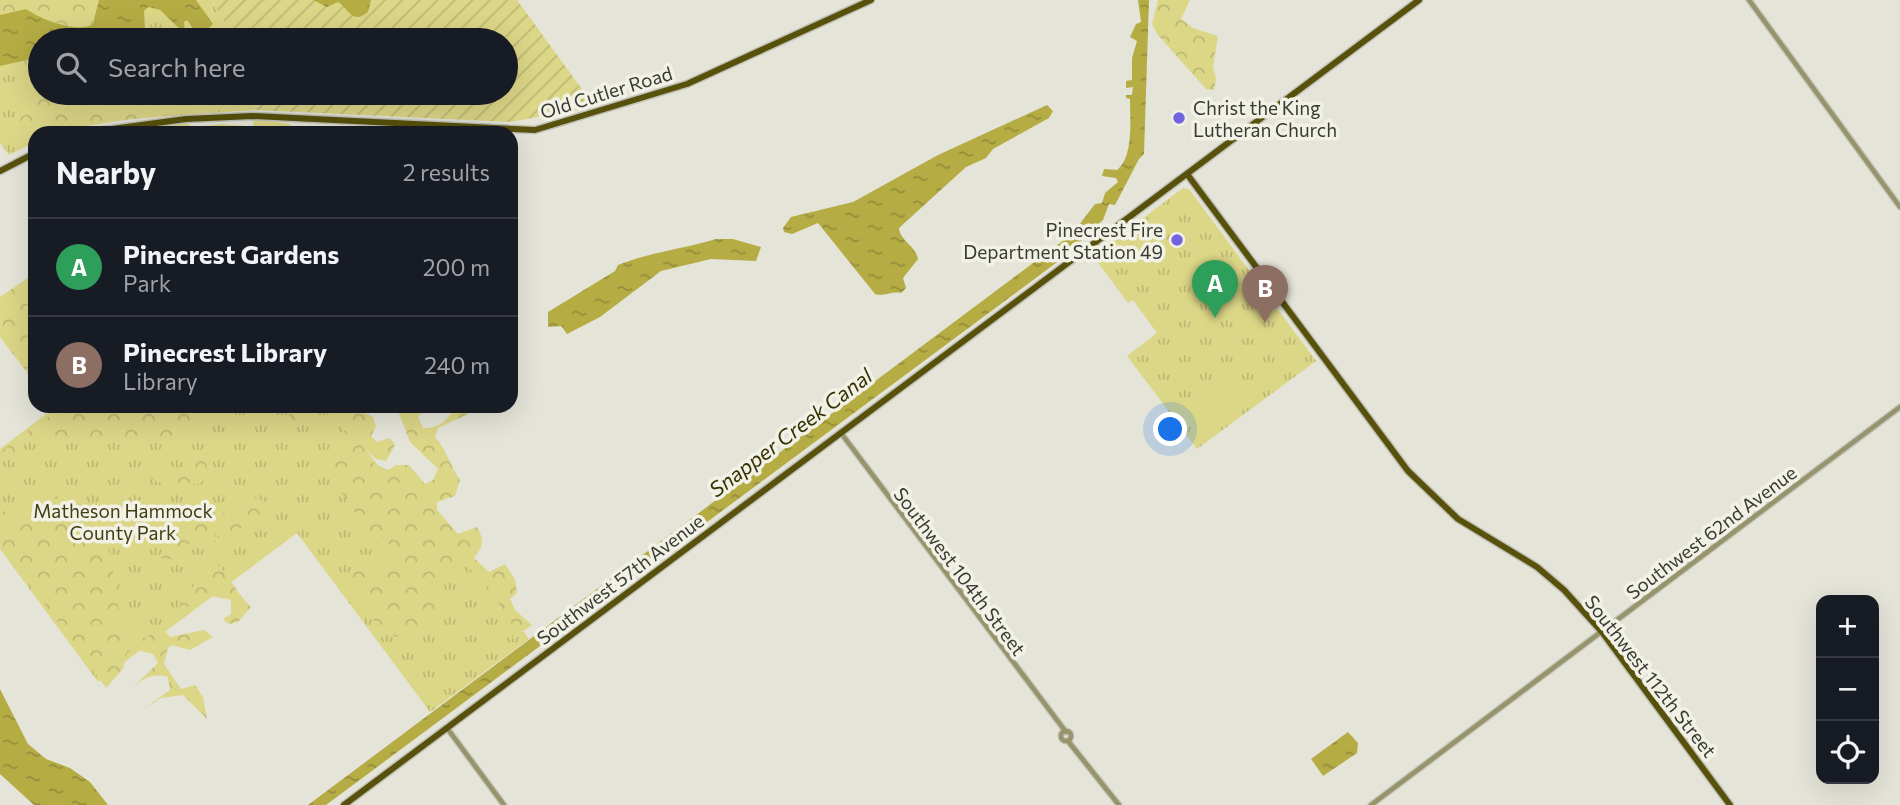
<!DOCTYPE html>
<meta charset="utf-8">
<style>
body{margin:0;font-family:Commissioner,sans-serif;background:#242831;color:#f1f3f6}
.controls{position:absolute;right:21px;bottom:21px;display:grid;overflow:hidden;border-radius:14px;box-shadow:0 7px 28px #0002}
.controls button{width:63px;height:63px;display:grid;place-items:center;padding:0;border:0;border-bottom:2px solid #363941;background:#171b24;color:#f1f3f6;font:35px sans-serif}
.you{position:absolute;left:1171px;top:430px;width:24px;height:24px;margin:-18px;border:5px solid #fff;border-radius:50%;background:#1a73e8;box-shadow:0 0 0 10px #1a73e833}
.badge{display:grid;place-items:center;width:46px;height:46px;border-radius:50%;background:#0b8043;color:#fff;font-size:23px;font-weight:700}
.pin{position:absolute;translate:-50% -58px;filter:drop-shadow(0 2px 4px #0008)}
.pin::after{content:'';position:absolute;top:37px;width:24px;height:21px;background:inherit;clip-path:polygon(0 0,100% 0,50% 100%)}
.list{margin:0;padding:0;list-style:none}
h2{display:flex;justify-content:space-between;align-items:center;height:91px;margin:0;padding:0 28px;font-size:30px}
h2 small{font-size:23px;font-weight:400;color:#9ea1a6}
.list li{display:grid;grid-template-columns:46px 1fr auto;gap:21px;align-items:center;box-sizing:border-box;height:98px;padding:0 28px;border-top:2px solid #363941}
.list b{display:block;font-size:26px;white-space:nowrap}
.list p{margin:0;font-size:23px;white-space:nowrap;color:#9ea1a6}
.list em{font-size:23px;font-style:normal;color:#9ea1a6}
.icon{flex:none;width:38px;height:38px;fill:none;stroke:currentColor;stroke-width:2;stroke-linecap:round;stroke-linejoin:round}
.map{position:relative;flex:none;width:1900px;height:805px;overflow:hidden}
.search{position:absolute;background:#171b24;box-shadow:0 7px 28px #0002;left:28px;top:28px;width:490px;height:77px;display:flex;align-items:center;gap:18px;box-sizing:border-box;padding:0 24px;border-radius:38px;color:#9ea1a6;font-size:26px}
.panel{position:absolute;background:#171b24;box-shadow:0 7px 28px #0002;left:28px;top:126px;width:490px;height:287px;border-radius:21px}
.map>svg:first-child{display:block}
.grass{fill:url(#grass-tufts)}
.forest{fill:url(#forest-crowns)}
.garden{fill:url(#garden-furrows)}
.pitch{fill:#dcd687}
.water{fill:url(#water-ripples)}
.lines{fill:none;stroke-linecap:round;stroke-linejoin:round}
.minor-casing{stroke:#c3c2b8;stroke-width:7}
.major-casing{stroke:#c3c2b8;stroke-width:9}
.minor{stroke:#97946b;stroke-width:4.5}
.major{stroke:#57510b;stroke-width:6}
.poi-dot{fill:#7264df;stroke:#f2f1e6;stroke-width:2.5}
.labels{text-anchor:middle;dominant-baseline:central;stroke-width:7;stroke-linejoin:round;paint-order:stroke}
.street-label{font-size:19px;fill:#3a3a35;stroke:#f2f1e6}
.poi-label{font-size:19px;fill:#3a3a35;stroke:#f2f1e6;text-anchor:start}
.park-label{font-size:19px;fill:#413d11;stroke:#f2f1e6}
.water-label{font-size:21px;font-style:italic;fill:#353103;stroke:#f2f1e6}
</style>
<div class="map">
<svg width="1900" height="805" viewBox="0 0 1900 805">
<defs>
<pattern id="grass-tufts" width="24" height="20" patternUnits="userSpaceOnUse" patternTransform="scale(1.75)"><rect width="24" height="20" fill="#dcd687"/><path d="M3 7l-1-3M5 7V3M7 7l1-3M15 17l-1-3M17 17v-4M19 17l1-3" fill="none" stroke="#beb875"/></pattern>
<pattern id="forest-crowns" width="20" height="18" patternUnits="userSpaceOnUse" patternTransform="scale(1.75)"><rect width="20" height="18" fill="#dcd687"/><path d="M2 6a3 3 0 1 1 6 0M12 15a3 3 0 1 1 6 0" fill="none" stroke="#beb875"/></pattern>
<pattern id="garden-furrows" width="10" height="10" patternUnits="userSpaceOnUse" patternTransform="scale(1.75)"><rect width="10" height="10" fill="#dcd687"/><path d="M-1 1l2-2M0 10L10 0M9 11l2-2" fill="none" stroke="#beb875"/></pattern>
<pattern id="water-ripples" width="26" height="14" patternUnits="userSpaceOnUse" patternTransform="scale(1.75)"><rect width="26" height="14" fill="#b5ac44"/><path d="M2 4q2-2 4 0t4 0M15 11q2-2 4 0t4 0" fill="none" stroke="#948d3a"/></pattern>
</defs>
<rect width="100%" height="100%" fill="#e5e4d9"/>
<!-- grass -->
<g class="grass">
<polygon points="0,0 211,0 236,40 40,40 40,93 252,93 255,110 100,121 35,133 35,142 9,155 0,143"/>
<polygon points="221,124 287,129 285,133 150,133"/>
<polygon points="1183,188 1189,189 1316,361 1197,449 1127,356 1157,333 1133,300 1128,303 1093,256"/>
<polygon points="46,406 333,406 403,498 438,515 529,639 430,712 297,533 98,682 0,549 0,449 50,411"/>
</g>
<!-- forest -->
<g class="forest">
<path d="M0,0H99L93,24C78,34 41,18 26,9L0,15Z"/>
<polygon points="1158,0 1190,0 1181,19 1193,28 1218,36 1213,67 1216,79 1214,90 1206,89 1157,34 1152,24"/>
<polygon points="25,92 56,93 60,95 56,100 72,93 235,93 248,96 250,107 124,120 81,127 63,133 35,133 35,144 28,147 16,126 15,98"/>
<polygon points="259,119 290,124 292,133 251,133 254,121"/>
<polygon points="186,122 198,133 106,133"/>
<polygon points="35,273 35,383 0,337 0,297"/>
<polygon points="51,406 217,406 192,430 143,444 106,440 76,442 35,432 22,447 0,462 0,452 52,414"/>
<path d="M300,406H337L346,413H365L373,417L376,426L371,436L377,442L390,438L395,445L386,461L376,459L361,445L373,463L388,470L396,465H409L425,484L433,480L438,469L410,442L398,411L387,406H426L418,417L423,428C441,428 447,420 456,406H494L493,411L487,414L479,409L438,428L435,437C447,450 450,466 460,480L455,496L437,502V510L458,534L477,527C485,541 483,546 474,558L489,572L505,564L515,579L517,593L510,599L515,610L532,625L512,639L515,629C499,606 481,565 451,562L437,589L446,605L438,622L396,637L376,624L346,578L360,559L378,567L392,561L388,539L366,529L336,484L332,462L344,457L353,443L328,411L321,407L292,425L288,413Z"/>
<polygon points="195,454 206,463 209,476 199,484 157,482 146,475 148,462 162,468 191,468"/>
<path d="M48,495L60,497L68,513L110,552L118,606L127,627L145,638L162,627L170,637L204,630L213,637L190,650L172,645L168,648L164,664L181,689L195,685L203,697L207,719L183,695L161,698L142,710L170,690L168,677C149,672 140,681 127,693L158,663L153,654L134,649L127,653L123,669L106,688L0,544V509L14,517Z"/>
<polygon points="256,498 268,503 267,510 243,525 232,540 224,542 214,530 216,541 205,546 192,541 168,561 159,556 189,524 208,517 207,512 234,514 245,503"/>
<path d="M213,561C229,573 236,593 251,607L238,622L229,624L223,619L231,614V600L207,595L178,613C183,590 202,583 213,561Z"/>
</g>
<!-- garden -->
<polygon class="garden" points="211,0 517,0 595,107 510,122 255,110 252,93 506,93 506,40 236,40"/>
<!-- pitch -->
<polygon class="pitch" points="1235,373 1254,400 1205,436 1186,409"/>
<!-- water -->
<g class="water">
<path d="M99,0H196L213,24L206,31L196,33L187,20L184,22L185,34L160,10L148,7L144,11L145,31L131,40H99V35L83,37L60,31L47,40H40V53L31,59L0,66V15L26,9C40,19 78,34 93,24Z"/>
<path d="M313,0H371L368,12C352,25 349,9 338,2L327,7Z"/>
<path d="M1138,0H1149L1144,154L1139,159L1115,205L1109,204L1103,220L1064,257L326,805H308L1072,234L1095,204L1102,203L1105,193L1118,182L1116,178L1102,176L1104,169L1117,170C1134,157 1130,119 1130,99L1126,98V95H1132L1133,87L1126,88V81L1132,80V58L1137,41L1130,37L1136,24L1141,22Z"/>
<path d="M1047,105L1053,111L1049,118L993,149L986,158L966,167L899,228C900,241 916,246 918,259L903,278L906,288L901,293C891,291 884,297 875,294L818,223L792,234L784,232L783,228L791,217L853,202L938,155Z"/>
<path d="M716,239H733L761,247L756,261L711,259L661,271L600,317L567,334L561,326L548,327V312L615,271L618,265C651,252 683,249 716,239Z"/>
<polygon points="0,689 28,744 46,759 70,768 90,782 108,805 34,805 0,774"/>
<polygon points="1348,732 1358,743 1357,753 1323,776 1311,759"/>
</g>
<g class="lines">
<defs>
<g id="minor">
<polyline points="1749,0 1900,207"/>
<polyline points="841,433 1066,732"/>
<polyline points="447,728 504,805"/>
<circle cx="1066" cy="736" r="5"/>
<polyline points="1068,741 1119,805"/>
<polyline points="1371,805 1900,407"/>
</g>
<g id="major">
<polyline points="82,133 186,119 252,116 535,130 687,84 871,0"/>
<polyline points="0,171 35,153"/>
<polyline points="1187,174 1408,471 1458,519 1537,567 1564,590 1602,632 1730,805"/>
<polyline points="344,805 1419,0"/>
</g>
</defs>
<!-- minor casing -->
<use href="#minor" class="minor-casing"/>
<!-- major casing -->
<use href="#major" class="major-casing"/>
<!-- minor -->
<use href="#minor" class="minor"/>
<!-- major -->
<use href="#major" class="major"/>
</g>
<!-- markers -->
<g class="poi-dot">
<circle cx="1179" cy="118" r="7"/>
<circle cx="1177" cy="240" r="7"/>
</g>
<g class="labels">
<!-- street labels -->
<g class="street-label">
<text transform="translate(606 92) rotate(-17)">Old Cutler Road</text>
<text transform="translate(1711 532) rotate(-37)">Southwest 62nd Avenue</text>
<text transform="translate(960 571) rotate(53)">Southwest 104th Street</text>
<text transform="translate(620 579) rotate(-37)">Southwest 57th Avenue</text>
<text transform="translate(1651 676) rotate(52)">Southwest 112th Street</text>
</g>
<!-- poi labels -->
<g class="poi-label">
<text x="1193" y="107">Christ the King<tspan x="1193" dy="22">Lutheran Church</tspan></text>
<text x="1163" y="229" text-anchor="end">Pinecrest Fire<tspan x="1163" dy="22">Department Station 49</tspan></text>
</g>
<!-- park labels -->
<g class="park-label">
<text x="123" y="510">Matheson Hammock<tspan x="123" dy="22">County Park</tspan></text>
</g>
<!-- water labels -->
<g class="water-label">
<text transform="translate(790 432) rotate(-37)">Snapper Creek Canal</text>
</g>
</g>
</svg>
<div class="controls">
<button>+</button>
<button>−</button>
<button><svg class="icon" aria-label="locate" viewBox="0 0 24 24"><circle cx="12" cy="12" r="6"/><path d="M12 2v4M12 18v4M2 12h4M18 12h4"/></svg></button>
</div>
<div class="you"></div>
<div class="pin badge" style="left:1215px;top:318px;background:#2e9e5b">A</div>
<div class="pin badge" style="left:1265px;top:323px;background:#8d6e63">B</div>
<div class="search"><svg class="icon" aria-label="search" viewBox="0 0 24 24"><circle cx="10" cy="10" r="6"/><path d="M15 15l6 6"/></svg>Search here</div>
<section class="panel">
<h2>Nearby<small>2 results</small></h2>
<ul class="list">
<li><span class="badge" style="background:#2e9e5b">A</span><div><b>Pinecrest Gardens</b><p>Park</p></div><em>200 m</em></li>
<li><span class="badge" style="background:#8d6e63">B</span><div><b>Pinecrest Library</b><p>Library</p></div><em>240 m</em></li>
</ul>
</section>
</div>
